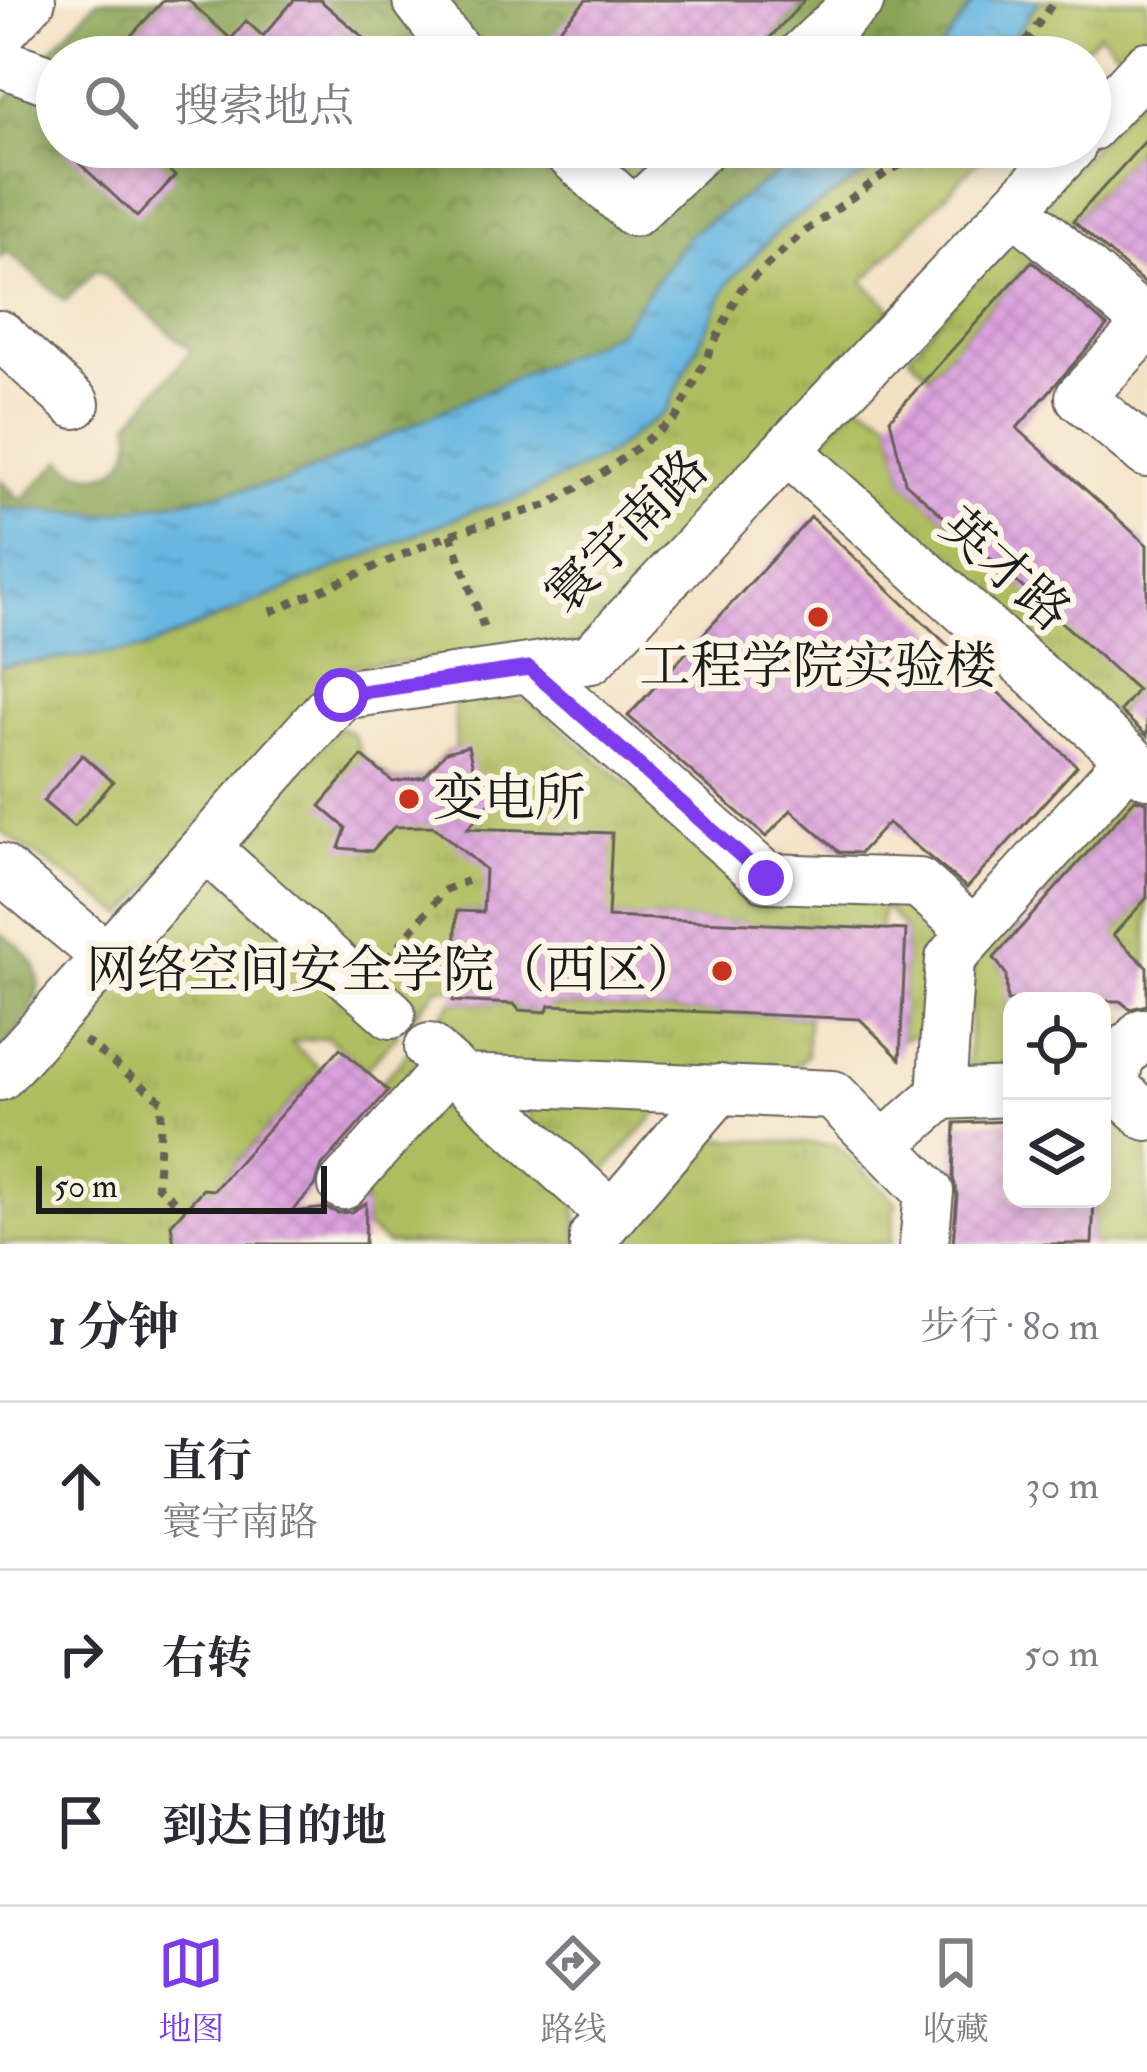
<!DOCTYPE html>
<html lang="zh">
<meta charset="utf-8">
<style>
body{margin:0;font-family:"IM FELL Double Pica","Noto Serif SC",serif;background:#f2f2f3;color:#2b2b33}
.controls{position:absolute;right:36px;bottom:36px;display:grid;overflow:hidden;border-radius:24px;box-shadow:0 6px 18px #0003}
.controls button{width:108px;height:108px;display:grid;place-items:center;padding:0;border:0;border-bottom:3px solid #e1e1e2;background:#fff;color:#2b2b33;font:60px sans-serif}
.scale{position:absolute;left:36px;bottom:30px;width:291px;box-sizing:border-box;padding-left:12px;border:6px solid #1c1c1c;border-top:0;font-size:33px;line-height:42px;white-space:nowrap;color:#1c1c1c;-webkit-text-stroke:9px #fcf5e5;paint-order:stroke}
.stop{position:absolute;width:36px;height:36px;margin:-27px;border:9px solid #7c3aed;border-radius:50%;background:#fff}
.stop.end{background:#7c3aed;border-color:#fff;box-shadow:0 3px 12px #0008}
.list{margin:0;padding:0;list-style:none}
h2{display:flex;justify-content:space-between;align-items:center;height:156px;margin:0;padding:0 48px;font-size:51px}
h2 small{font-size:39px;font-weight:400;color:#7c7c81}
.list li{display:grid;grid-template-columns:78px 1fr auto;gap:36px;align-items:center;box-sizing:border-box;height:168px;padding:0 48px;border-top:3px solid #e1e1e2}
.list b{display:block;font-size:45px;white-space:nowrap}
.list p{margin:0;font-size:39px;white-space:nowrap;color:#7c7c81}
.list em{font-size:39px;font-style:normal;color:#7c7c81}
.icon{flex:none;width:66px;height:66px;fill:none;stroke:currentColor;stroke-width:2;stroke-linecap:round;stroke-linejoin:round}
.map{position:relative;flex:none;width:1147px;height:1244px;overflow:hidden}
.search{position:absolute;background:#fff;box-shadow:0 6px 18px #0003;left:36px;right:36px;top:36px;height:132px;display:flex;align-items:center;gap:30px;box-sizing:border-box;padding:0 42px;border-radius:66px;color:#7c7c81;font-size:45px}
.sheet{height:660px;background:#fff}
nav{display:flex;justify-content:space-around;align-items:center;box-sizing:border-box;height:168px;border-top:3px solid #e1e1e2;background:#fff;font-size:33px;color:#7c7c81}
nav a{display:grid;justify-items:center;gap:6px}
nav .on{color:#7c3aed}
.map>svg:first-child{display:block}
.grass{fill:url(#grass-tufts);stroke:#656c3e;stroke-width:3}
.forest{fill:url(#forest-crowns);stroke:#536039;stroke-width:3}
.water{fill:url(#water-ripples);stroke:#426a7f;stroke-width:3}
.building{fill:url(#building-cross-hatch)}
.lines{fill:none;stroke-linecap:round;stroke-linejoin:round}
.minor-casing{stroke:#676157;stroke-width:52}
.path{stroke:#676157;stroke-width:8;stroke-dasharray:9 9;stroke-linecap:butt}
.minor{stroke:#fff;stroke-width:48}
.route{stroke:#7c3aed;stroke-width:15}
.poi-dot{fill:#c8321e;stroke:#fcf5e5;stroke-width:4.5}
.labels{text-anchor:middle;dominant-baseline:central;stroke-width:12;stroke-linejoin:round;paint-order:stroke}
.street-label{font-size:51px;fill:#1c1c1c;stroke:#fcf5e5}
.poi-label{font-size:51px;fill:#1c1c1c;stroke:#fcf5e5}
</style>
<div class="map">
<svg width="1147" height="1244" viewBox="0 0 1147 1244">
<defs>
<pattern id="grass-tufts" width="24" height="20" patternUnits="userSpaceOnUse" patternTransform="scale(3)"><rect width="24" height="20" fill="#aebd5f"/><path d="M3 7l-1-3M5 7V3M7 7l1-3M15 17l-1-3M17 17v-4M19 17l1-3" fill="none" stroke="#95a252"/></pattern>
<pattern id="forest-crowns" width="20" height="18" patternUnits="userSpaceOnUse" patternTransform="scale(3)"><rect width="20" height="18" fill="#8aa456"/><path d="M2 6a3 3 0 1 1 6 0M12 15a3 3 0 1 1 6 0" fill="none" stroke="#708546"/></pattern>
<pattern id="water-ripples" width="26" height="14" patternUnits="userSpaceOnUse" patternTransform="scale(3)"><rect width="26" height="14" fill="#67b7e2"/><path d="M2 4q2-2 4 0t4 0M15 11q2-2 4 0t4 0" fill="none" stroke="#5494b6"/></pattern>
<pattern id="building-cross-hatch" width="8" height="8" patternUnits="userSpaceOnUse" patternTransform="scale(3)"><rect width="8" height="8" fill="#dca1de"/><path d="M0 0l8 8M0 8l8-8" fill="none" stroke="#bc8abe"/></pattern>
</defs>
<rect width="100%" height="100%" fill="#fcf5e5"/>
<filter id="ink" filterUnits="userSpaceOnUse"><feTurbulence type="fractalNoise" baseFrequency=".00833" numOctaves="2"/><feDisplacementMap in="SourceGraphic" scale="24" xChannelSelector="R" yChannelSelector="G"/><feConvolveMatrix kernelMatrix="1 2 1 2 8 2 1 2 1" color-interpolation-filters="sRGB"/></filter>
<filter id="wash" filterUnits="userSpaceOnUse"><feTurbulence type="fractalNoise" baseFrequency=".004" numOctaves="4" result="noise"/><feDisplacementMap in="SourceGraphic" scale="48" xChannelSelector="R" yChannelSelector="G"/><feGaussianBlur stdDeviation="2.7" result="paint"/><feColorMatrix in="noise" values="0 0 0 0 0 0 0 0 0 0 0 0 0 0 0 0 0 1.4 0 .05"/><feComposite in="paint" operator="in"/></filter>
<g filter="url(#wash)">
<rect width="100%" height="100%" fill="#f3e1c4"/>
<!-- grass -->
<g class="grass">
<polygon points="1039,0 1147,0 1147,38 1127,61 1099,33 1076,57 1000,57"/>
<polygon points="1147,88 1147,139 1065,229 1051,215 1048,196"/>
<polygon points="908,147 991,147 863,282 892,309 594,637 549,652 346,666 125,915 0,831 0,666 144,649 476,509 516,500 604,457 666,411 728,282 780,229"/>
<polygon points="1006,240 1028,243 1037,255 929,375 909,355"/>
<polygon points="858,402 890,419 905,482 1138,689 1108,726 821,467 825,436"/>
<polygon points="454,699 528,700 756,894 913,900 934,954 926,1032 901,1040 906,931 884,905 878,940 862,928 458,911 454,987 438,988 412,1018 227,854 339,727 353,734 362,756 394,782 424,777 446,752 456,749"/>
<polygon points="1125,787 1147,792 1147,820 1122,814 1046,899 1039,894"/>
<polygon points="214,870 398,1034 365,1070 327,1037 291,1042 330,1078 312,1079 214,1190 203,1189 171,1224 173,1237 166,1244 0,1244 0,1108"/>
<polygon points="1147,898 1147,967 1113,935"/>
<polygon points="1001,924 1020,928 994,958 1006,974 1012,1082 968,1080 973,954"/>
<polygon points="453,1001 514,1004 519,1010 545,1012 550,1005 808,1017 807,1055 786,1076 488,1073 427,1032"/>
<polygon points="412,1048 575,1194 578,1244 386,1244 365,1226 365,1203 340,1206 316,1185 395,1098 380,1084"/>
<polygon points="518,1090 670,1098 591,1187 543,1146"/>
<polygon points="1102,1104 1147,1131 1147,1244 1092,1244 1095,1199 1102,1199"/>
<polygon points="705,1138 836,1145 896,1202 891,1244 616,1244"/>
</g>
<!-- forest -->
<g class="forest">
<path d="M97,0H475L480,5L486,0H586L540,57H57V147H636L653,162L668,147H816L690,234L620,331L284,482L102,515L0,508V479L21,500L62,460C95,493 141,467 130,422L191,351L97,269L65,301L7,251L0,258V107Z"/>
<polygon points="805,0 975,0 935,57 752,57"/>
<path d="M0,933C66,975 35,1006 0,1056Z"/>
</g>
<!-- water -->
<g class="water">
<polygon points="976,0 1039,0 1000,57 935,57"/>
<polygon points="816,147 908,147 780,229 729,282 666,411 604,457 516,500 476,509 144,649 0,666 0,508 102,515 285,482 619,331 690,234"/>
</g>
<g id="blocks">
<!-- building -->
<g class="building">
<polygon points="164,0 188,0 231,39 246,21 263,36 294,0 320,0 364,38 347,57 111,57"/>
<polygon points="586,0 805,0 752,57 533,57"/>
<polygon points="1147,139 1147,280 1144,283 1073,221"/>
<polygon points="62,147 145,147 175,176 137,217"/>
<polygon points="1032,261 1107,326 1017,428 1147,545 1147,736 1120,711 1137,690 905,482 890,419"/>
<polygon points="811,517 1077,766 967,888 888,823 860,853 839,852 791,810 766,837 628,716"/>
<polygon points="468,746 474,772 498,793 468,828 612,833 608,917 906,930 900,1059 860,1019 550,1005 546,1012 519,1010 514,1004 453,1001 457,911 483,912 485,869 433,826 394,827 372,851 339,848 346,828 320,806 362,756 393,782 424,777 446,752"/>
<polygon points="82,755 113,782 74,827 43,801"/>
<polygon points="1135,799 1147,802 1147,898 1113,935 1147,967 1147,1005 1130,1009 1120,1001 1007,1001 1006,974 994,958"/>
<polygon points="340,1048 388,1091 322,1166 315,1186 291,1212 326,1208 338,1213 351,1212 366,1203 365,1244 174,1244 171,1224 203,1189 214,1190"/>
<polygon points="1012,1121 1012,1199 1094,1199 1092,1244 953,1244 957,1195 953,1177 955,1123"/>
</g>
</g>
</g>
<g filter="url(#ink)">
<use href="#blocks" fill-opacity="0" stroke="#676157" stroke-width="3"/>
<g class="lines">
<defs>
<g id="minor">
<polyline points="417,0 461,57"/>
<polyline points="0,33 31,0"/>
<polyline points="799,57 860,0"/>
<polyline points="0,62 57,83"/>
<polyline points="1090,127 1147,66"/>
<polyline points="562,147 634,212 703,147"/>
<polyline points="1014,208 1147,323"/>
<polyline points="1147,326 1080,397 1147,453"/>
<polyline points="0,335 75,404"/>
<polyline points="788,451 1147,774"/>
<polyline points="529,668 767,878 919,883 974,932"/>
<polyline points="205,847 391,1014"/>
<polyline points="0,868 108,958"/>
<polyline points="429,1048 463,1079 833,1095 929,1192 924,1244"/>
<polyline points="0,1076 341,695 591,659 1071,147"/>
<polyline points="463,1079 612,1215"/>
<polyline points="1114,1087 1119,1059 1143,1033"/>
<polyline points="1102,1088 1114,1087 1147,1116"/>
<polyline points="941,1095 1012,1092"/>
<polyline points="884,1145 941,1095 950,959 1130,759"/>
<polyline points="343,1185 449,1066"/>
<polyline points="594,1244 594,1236 720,1089"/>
</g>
</defs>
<!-- minor casing -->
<use href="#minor" class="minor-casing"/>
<!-- path -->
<g class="path">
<polyline points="1015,57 1055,0"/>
<polyline points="451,534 486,634"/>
<polyline points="270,612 451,534 547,505 606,471 677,417 741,289 800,235 886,173 934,147"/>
<polyline points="387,960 445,890 467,881"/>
<polyline points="84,1040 162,1101 157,1186 179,1205"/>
</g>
<!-- minor -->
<use href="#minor" class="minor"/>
</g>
</g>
<g class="lines" filter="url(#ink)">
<!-- route -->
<polyline class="route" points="341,695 529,668 766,878"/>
</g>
<!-- markers -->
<g class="poi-dot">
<circle cx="818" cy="617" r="12"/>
<circle cx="409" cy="799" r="12"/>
<circle cx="722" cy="971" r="12"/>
</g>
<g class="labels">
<!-- street labels -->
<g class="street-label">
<text transform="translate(627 532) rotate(-45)">寰宇南路</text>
<text transform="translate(1005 570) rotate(42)">英才路</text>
</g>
<!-- poi labels -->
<g class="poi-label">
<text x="818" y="667">工程学院实验楼</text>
<text x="433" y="799" text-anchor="start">变电所</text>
<text x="698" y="971" text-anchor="end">网络空间安全学院（西区）</text>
</g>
</g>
</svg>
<div class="controls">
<button><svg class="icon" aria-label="locate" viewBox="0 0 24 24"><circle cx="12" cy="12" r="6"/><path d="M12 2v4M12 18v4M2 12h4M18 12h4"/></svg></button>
<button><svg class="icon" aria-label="layers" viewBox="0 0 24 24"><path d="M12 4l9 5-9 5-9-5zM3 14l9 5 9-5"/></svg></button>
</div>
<div class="scale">50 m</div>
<div class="stop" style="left:341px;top:695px"></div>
<div class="stop end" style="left:766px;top:878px"></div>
<div class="search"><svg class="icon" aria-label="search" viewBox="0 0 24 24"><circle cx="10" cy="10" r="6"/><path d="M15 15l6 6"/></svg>搜索地点</div>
</div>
<section class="sheet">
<h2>1 分钟<small>步行 · 80 m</small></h2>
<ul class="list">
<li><svg class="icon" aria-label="ahead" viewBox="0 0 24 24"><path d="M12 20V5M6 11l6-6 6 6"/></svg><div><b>直行</b><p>寰宇南路</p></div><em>30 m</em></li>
<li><svg class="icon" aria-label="right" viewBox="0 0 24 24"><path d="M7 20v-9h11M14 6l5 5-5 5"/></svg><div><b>右转</b></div><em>50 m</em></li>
<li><svg class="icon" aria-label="arrive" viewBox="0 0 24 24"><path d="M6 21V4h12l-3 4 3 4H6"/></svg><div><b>到达目的地</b></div></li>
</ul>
</section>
<nav>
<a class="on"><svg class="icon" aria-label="map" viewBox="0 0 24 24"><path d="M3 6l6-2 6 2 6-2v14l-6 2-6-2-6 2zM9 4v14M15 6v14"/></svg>地图</a>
<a><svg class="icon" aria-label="directions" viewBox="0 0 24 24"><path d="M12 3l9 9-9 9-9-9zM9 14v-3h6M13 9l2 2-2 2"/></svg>路线</a>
<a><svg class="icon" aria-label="saved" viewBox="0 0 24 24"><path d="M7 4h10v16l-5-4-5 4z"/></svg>收藏</a>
</nav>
